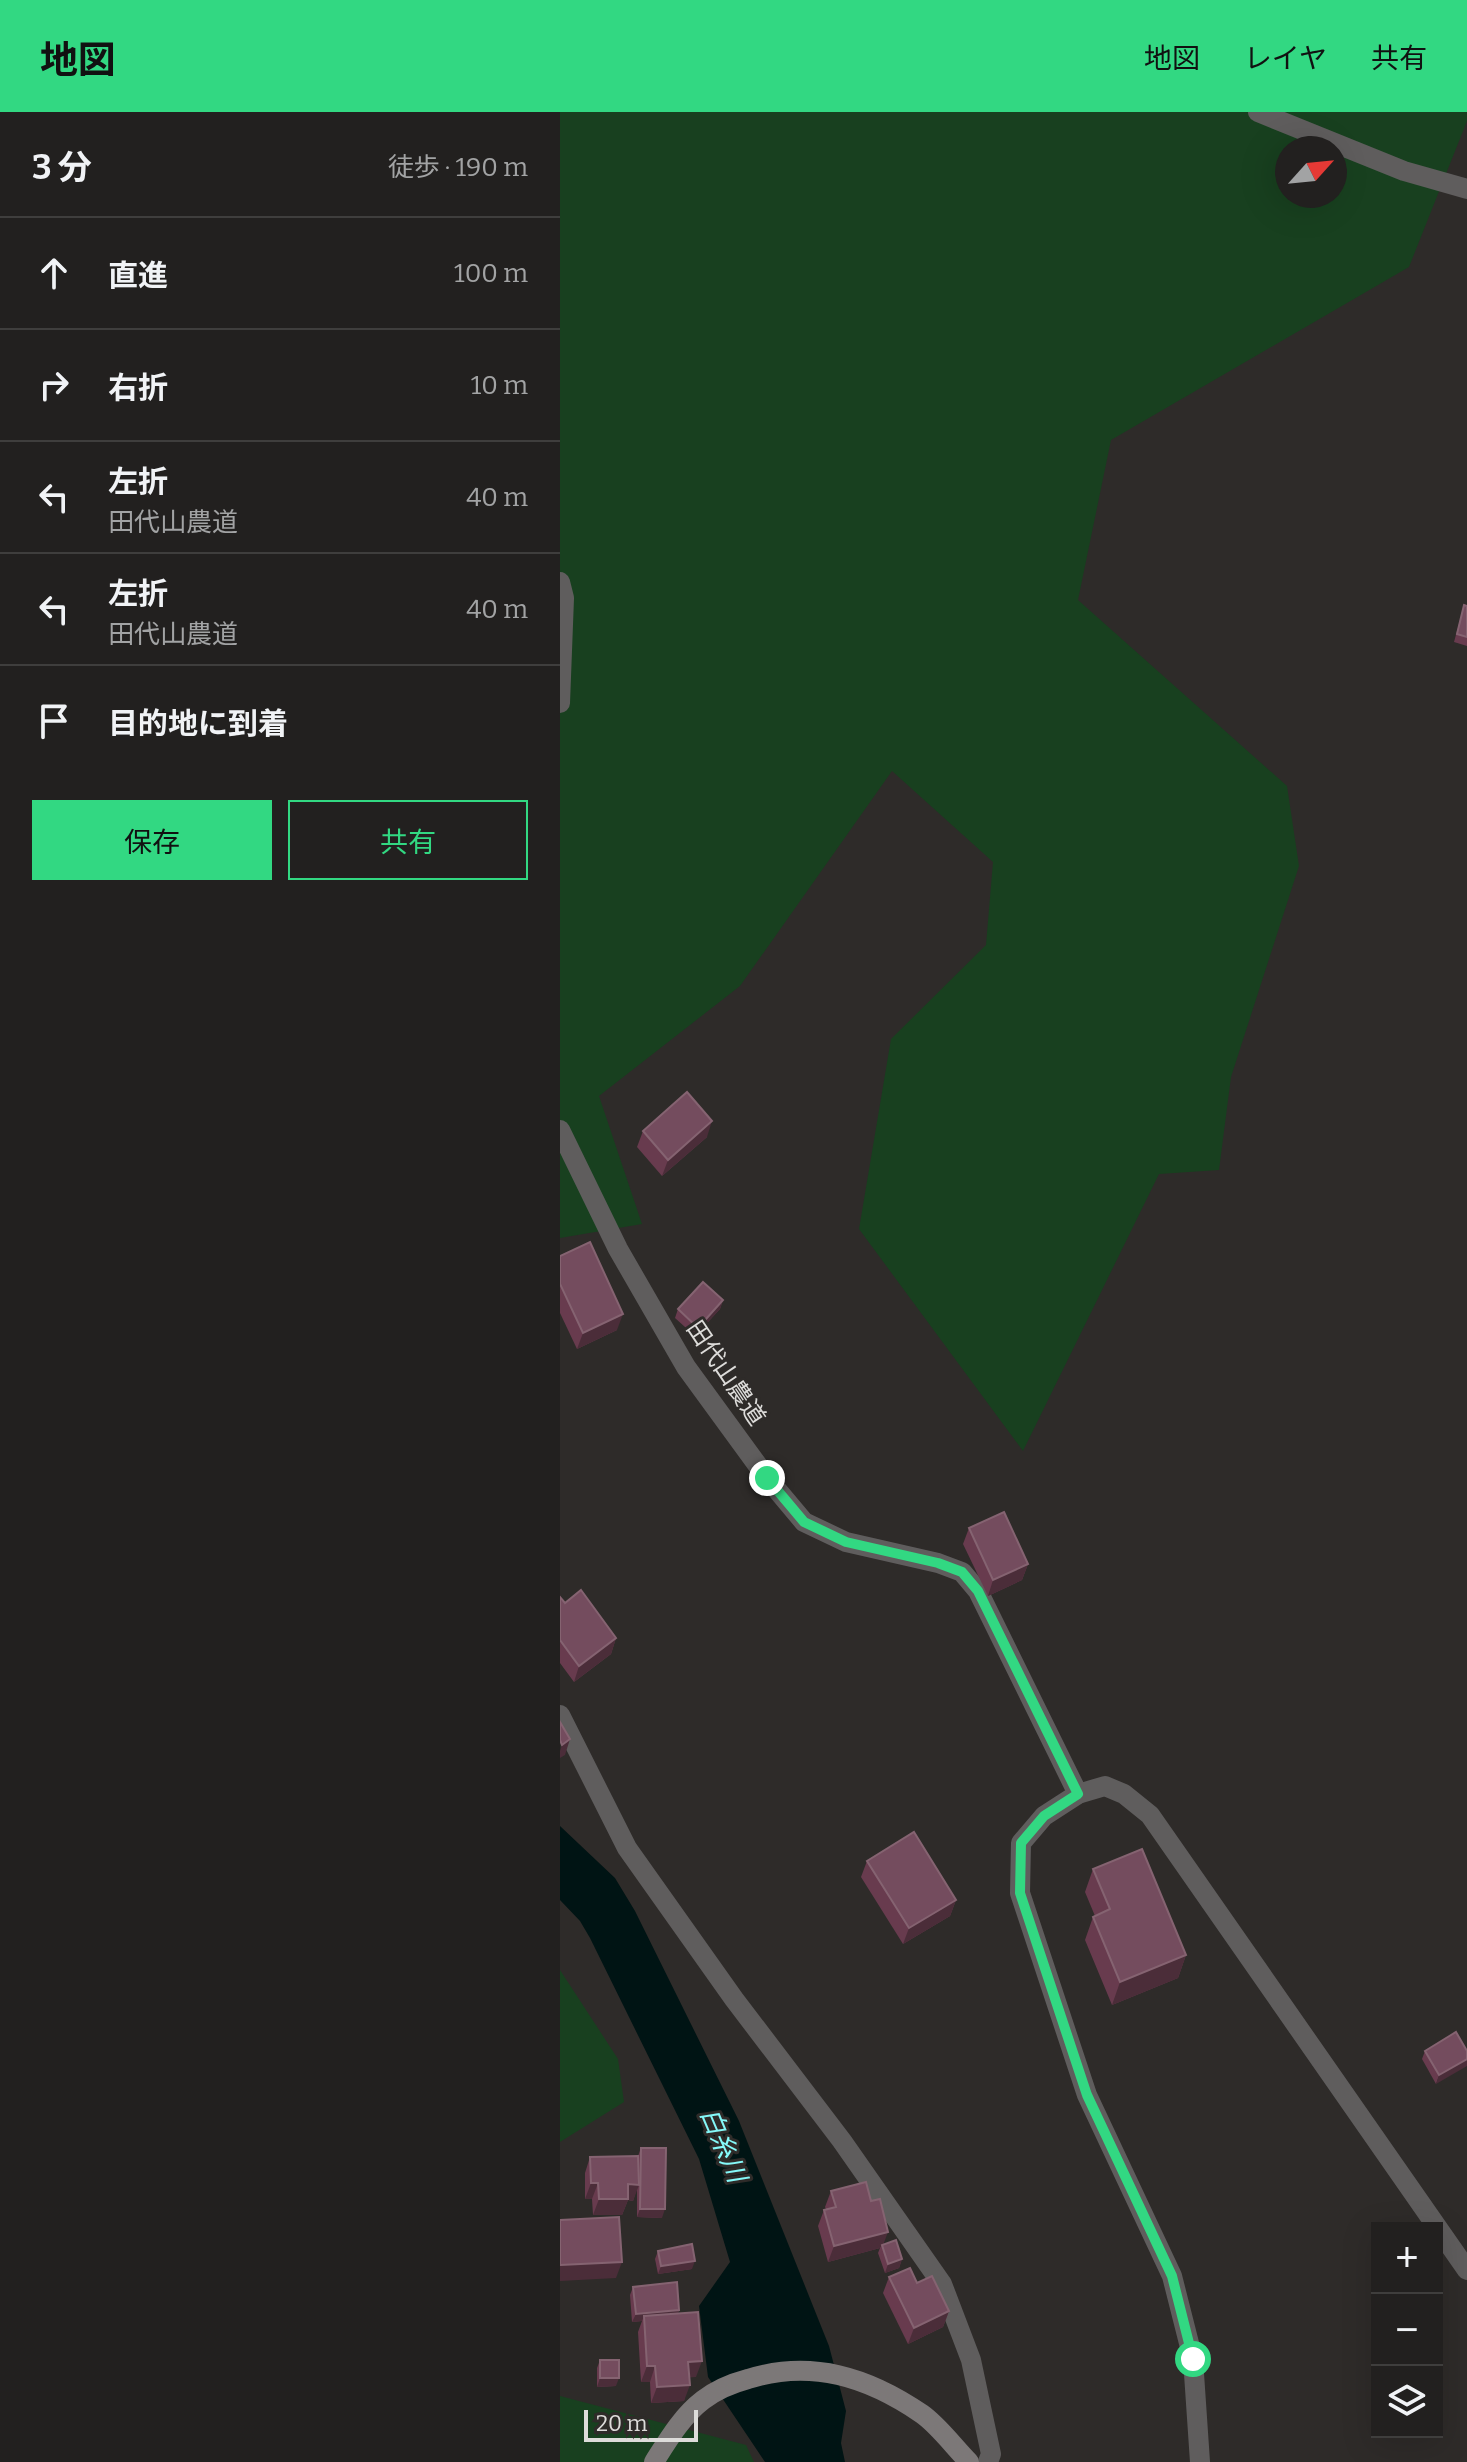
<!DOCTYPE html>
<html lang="ja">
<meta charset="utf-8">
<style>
body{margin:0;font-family:Bitter,"Noto Sans JP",serif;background:#2a2828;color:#f1f3f6}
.controls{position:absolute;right:24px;bottom:24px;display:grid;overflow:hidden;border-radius:0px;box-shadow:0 8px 32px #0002}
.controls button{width:72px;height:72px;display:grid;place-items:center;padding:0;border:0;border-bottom:2px solid #3f3e3d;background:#22201f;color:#f1f3f6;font:40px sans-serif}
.compass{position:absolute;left:715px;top:24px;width:72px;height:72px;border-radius:50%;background:#22201f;box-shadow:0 8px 32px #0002;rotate:63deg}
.scale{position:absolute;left:24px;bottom:20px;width:114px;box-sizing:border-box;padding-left:8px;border:4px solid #dddcda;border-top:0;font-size:22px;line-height:28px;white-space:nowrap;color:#dddcda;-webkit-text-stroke:6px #2e2b29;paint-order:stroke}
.stop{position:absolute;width:24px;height:24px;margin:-18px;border:6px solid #32d882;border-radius:50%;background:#fff}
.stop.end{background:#32d882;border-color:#fff;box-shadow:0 2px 8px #0008}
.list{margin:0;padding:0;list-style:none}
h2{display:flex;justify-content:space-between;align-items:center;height:104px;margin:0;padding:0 32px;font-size:34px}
h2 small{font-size:26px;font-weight:400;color:#a2a3a4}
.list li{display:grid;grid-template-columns:52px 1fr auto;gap:24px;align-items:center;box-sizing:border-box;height:112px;padding:0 32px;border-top:2px solid #3f3e3d}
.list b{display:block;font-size:30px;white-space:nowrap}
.list p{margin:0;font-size:26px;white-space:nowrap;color:#a2a3a4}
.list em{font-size:26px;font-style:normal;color:#a2a3a4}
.actions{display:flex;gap:16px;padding:24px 32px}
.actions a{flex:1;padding:18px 0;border:2px solid #32d882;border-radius:0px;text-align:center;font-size:28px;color:#32d882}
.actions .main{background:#32d882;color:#111}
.icon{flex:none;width:44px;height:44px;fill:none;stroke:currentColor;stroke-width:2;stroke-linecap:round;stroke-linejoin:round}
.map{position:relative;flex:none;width:907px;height:2350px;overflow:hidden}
header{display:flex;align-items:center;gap:48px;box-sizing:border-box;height:112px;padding:0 40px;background:#32d882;color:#111}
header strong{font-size:38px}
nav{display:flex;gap:44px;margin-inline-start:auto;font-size:28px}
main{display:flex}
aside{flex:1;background:#22201f}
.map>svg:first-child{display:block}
.green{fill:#18401f;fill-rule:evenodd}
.water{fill:#001414}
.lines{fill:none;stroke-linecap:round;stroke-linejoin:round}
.minor{stroke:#5f5d5d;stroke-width:20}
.tertiary{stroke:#5f5d5d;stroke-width:20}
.secondary{stroke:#7c7878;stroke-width:20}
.wall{fill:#683b4e}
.shaded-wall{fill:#4b2d39}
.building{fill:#744c5e;stroke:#856371;stroke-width:2}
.route{stroke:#32d882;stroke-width:10}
.labels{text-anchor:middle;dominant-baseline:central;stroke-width:6;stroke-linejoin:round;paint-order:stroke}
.street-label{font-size:24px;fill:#dddcda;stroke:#2e2b29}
.water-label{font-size:26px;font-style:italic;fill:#85f9f9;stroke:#2e2b29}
</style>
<header>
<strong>地図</strong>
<nav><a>地図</a><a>レイヤ</a><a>共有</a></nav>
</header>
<main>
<aside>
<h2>3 分<small>徒歩 · 190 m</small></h2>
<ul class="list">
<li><svg class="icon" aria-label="ahead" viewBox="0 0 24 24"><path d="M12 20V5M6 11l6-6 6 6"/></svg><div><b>直進</b></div><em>100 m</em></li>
<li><svg class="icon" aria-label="right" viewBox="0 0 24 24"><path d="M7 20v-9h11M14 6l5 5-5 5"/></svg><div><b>右折</b></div><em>10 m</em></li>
<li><svg class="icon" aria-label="left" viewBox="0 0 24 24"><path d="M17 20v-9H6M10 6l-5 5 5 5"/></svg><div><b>左折</b><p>田代山農道</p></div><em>40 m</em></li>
<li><svg class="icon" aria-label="left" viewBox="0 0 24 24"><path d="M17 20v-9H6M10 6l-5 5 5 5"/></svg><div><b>左折</b><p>田代山農道</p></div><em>40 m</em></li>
<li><svg class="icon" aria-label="arrive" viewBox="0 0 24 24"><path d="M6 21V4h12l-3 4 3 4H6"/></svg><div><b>目的地に到着</b></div></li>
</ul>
<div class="actions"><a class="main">保存</a><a>共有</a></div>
</aside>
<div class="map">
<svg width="907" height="2350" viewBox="0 0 907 2350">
<rect width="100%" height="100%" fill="#2e2b29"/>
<!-- green -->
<g class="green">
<path d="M0,0H907V9L849,155L551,328L518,488L727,674L739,754L671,965L659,1058L599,1062L463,1339L299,1117L331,927L426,833L433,750L332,659L180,874L39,984L82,1112L0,1126ZM727,36H775V84H727Z"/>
<polygon points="0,1858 58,1947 64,1990 0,2030"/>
<polygon points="0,2284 186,2333 194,2350 0,2350"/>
</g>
<!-- water -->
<polygon class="water" points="0,1714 55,1766 75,1799 179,2009 269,2234 286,2299 281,2331 285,2350 205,2350 148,2265 139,2194 170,2150 139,2047 30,1826 20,1809 0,1788"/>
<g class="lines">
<!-- minor -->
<g class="minor">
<polyline points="0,470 4,486 0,591"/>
<polyline points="0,1018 58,1137 126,1255 207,1366 244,1410 286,1430 378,1451 402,1460 418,1479 518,1682"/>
<polyline points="0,1603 67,1736 174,1887 282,2029 382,2172 411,2248 431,2342 428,2350"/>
</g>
<!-- tertiary -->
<g class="tertiary">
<polyline points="698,0 844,59 907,77"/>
<polyline points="640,2350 633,2247 612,2164 527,1983 460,1781 461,1731 484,1704 518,1682 545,1674 564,1682 590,1703 907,2158"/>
</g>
<!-- secondary -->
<path class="secondary" d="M94,2350C108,2328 122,2304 143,2288C156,2278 173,2271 188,2267C251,2247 308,2265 362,2302C379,2314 394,2335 409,2350"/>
</g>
<!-- wall -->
<g class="wall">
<polygon points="904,493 907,494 907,534 894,530"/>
<polygon points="83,1019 147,1025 102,1064 77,1035"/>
<polygon points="0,1144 57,1218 17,1237 0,1201"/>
<polygon points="163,1188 160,1197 135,1224 115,1206 118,1197"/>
<polygon points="409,1416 468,1452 462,1468 428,1484 403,1432"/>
<polygon points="0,1485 5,1491 56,1526 51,1542 14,1570 0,1551"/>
<polygon points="307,1749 396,1788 390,1804 343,1832 301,1765"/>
<polygon points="533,1757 626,1843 618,1866 552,1893 525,1828 533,1805 535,1804 525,1780"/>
<polygon points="896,1920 876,1972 862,1947 865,1939"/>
<polygon points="81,2036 102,2106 77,2105 77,2076 73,2089 68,2088 62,2103 33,2103 32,2087 25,2087 25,2061 30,2045 78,2044"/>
<polygon points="271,2079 324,2132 342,2147 339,2156 325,2161 318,2141 320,2136 268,2150 258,2114 264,2098 266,2097 265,2095"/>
<polygon points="98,2139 132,2157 98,2162 95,2147"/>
<polygon points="329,2165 357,2171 389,2199 383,2215 348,2232 323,2181"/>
<polygon points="73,2175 119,2198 118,2201 136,2265 129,2265 124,2289 91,2291 90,2270 81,2270 78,2220 82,2209 72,2210 70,2183"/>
<polygon points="40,2248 56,2274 37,2275 37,2256"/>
</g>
<!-- shaded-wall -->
<g class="shaded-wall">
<polygon points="152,1009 147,1025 102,1064 108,1048"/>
<polygon points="163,1188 160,1197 135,1224 138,1216"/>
<polygon points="63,1202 57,1218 17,1237 23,1221"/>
<polygon points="468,1452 462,1468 428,1484 433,1468"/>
<polygon points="56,1526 51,1542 14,1570 19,1554"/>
<polygon points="10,1627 5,1643 0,1646 0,1639 2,1633"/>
<polygon points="396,1788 390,1804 343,1832 349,1816"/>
<polygon points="626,1843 618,1866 552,1893 560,1870"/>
<polygon points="907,1947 907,1954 876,1972 879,1963"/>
<polygon points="31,2071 38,2071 32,2087 25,2087"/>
<polygon points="68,2072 79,2073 73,2089 68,2088 62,2103 33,2103 39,2087"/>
<polygon points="80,2097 105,2097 102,2106 77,2105"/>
<polygon points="328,2120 322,2136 322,2133 320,2136 268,2150 274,2134"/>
<polygon points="342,2147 339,2156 325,2161 328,2152"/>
<polygon points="135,2149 132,2157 98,2162 101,2154"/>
<polygon points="62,2150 56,2166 0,2169 0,2153"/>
<polygon points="119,2198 116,2206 84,2204 82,2209 72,2210 76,2202"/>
<polygon points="389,2199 383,2215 348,2232 354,2216"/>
<polygon points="142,2249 136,2265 122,2266 128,2250"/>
<polygon points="87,2254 95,2254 90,2270 81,2270"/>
<polygon points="40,2266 59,2266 56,2274 37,2275"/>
<polygon points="130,2273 124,2289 91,2291 97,2275"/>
</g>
<!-- building -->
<g class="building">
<polygon points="904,493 907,494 907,525 897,522"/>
<polygon points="127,980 152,1009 108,1048 83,1019"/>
<polygon points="30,1130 63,1202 23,1221 0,1172 0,1144"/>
<polygon points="143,1170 163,1188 138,1216 118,1197"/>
<polygon points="444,1400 468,1452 433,1468 409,1416"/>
<polygon points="21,1478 56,1526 19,1554 0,1528 0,1485 5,1491"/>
<polygon points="0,1610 10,1627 2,1633 0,1628"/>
<polygon points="354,1720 396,1788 349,1816 307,1749"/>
<polygon points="582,1737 626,1843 560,1870 533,1805 550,1797 533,1757"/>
<polygon points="896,1920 907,1939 907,1947 879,1963 865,1939"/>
<polygon points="81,2036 106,2036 105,2097 80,2097"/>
<polygon points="78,2044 79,2073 68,2072 68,2087 39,2087 38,2071 31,2071 30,2045"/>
<polygon points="306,2070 311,2089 320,2087 328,2120 274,2134 264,2098 276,2095 271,2079"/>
<polygon points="59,2105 62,2150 0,2153 0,2108"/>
<polygon points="336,2128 342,2147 328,2152 322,2133"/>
<polygon points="132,2132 135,2149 101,2154 98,2139"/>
<polygon points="350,2156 357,2171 372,2164 389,2199 354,2216 329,2165"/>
<polygon points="117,2170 119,2198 76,2202 73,2175"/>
<polygon points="138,2200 142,2249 128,2250 130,2273 97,2275 95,2254 87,2254 84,2204"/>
<rect x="40" y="2248" width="19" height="18"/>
</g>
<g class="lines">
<!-- route -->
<polyline class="route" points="207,1366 244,1410 286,1430 378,1451 402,1460 418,1479 518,1682 484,1704 461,1731 460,1781 527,1983 612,2164 633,2247"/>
</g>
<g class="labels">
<!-- street labels -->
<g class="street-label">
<text transform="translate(166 1261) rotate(56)">田代山農道</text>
</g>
<!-- water labels -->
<g class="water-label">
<text transform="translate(163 2033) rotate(67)">白糸川</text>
</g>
</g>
</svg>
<div class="controls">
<button>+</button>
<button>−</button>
<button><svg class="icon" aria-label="layers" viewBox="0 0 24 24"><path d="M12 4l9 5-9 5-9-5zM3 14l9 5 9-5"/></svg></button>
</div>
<svg class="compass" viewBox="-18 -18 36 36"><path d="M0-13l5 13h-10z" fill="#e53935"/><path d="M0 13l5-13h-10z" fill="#a2a3a4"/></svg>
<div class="scale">20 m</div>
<div class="stop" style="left:633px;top:2247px"></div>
<div class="stop end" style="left:207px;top:1366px"></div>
</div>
</main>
